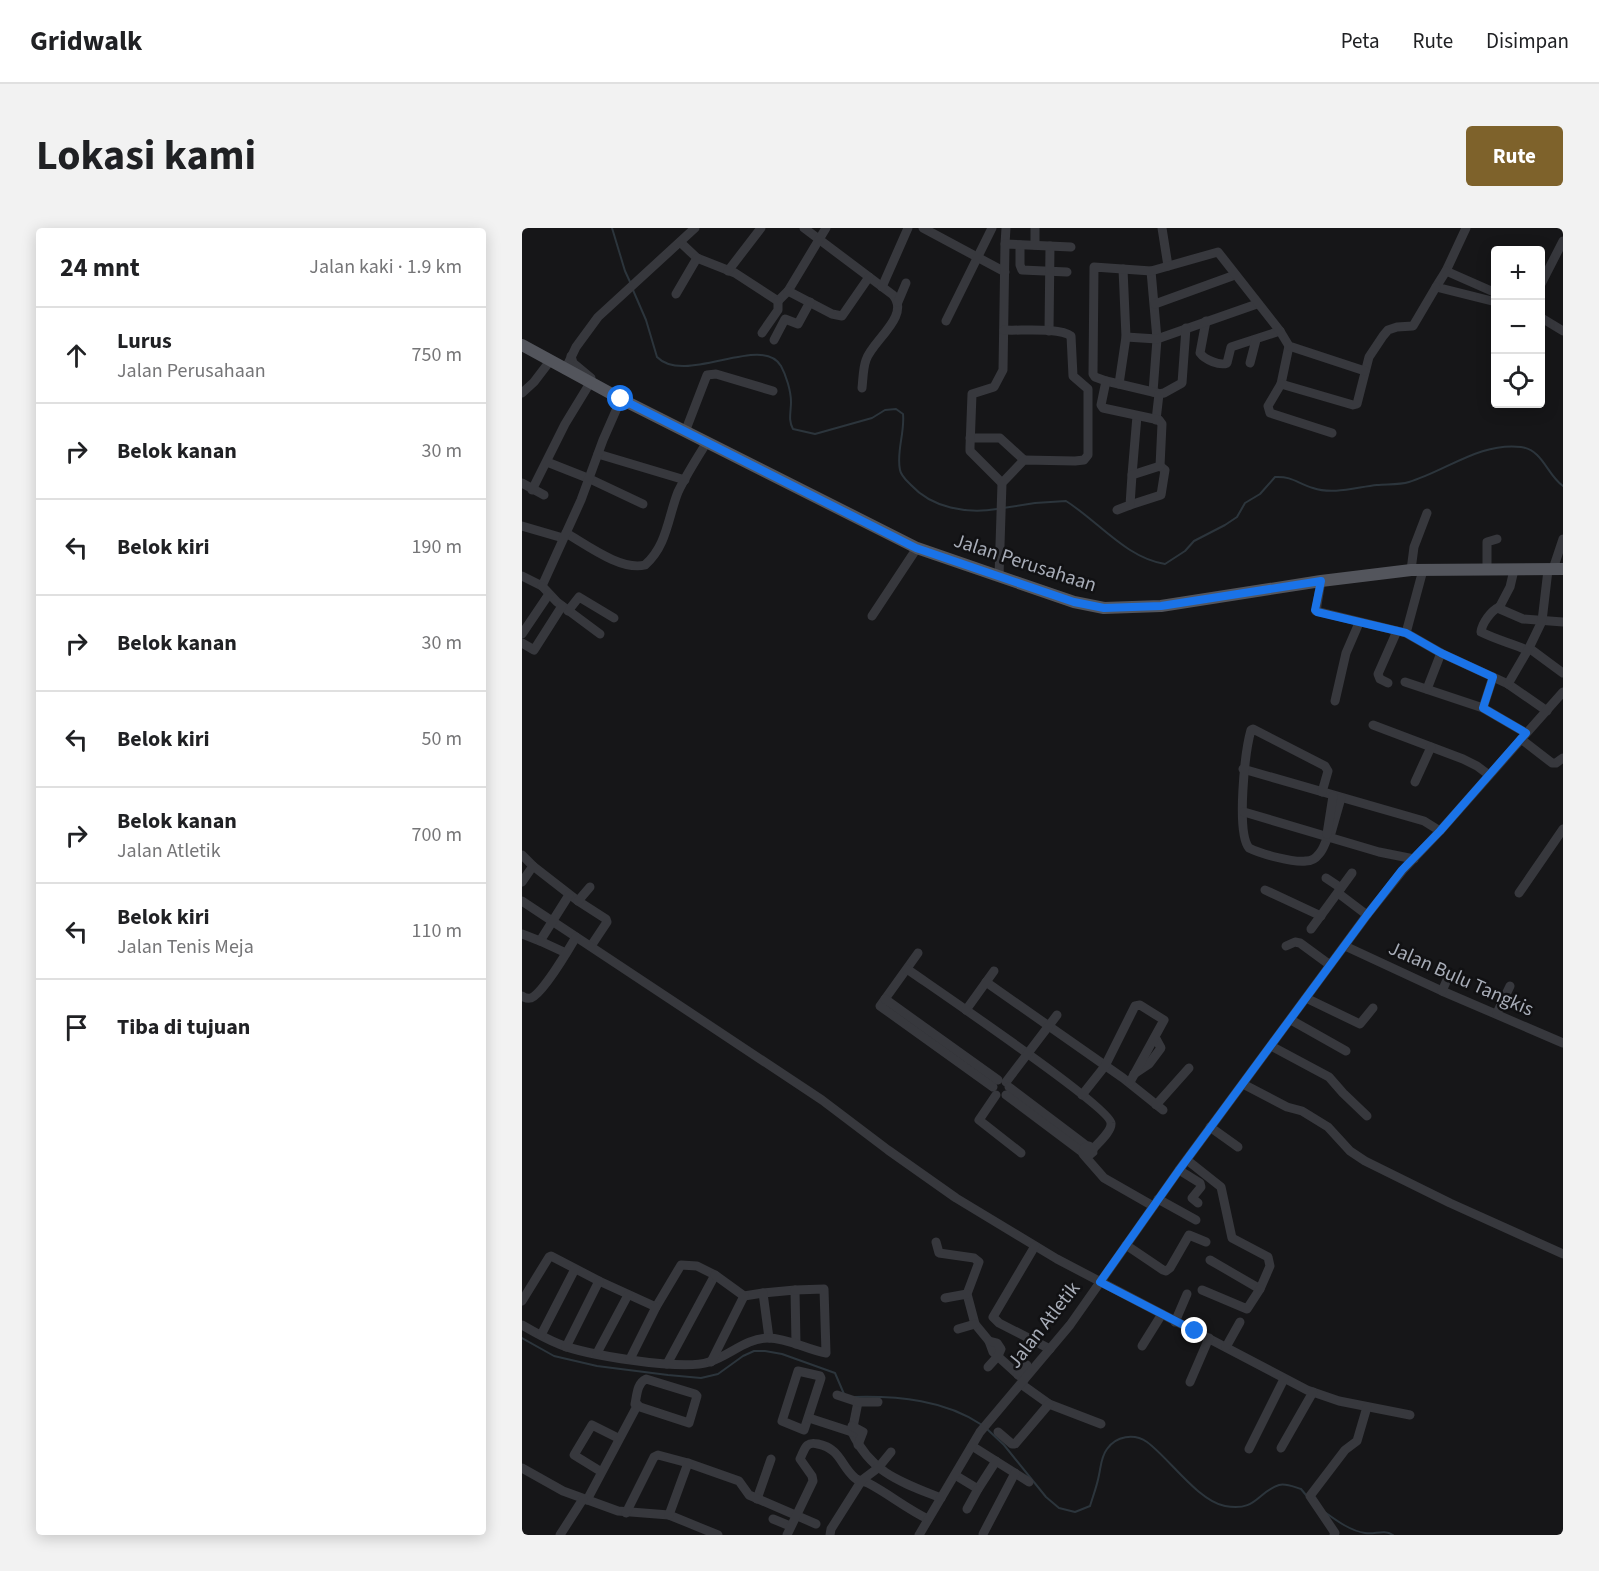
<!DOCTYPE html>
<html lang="id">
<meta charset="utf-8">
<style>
body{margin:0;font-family:"Source Sans 3",sans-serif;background:#f2f2f2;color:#202124}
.controls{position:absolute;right:18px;top:18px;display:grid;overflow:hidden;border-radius:6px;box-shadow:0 3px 15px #0003}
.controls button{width:54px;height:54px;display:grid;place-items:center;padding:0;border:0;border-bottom:2px solid #e0e0e0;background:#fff;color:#202124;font:30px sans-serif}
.stop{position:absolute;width:18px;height:18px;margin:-14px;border:4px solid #1a73e8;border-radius:50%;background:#fff}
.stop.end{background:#1a73e8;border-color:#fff;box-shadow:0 2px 6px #0008}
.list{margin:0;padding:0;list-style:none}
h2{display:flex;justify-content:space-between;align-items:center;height:78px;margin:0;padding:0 24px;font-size:26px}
h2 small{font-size:20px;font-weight:400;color:#757577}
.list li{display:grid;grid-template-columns:39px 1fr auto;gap:18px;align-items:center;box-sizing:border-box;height:96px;padding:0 24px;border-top:2px solid #e0e0e0}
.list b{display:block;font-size:22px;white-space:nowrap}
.list p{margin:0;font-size:20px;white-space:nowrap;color:#757577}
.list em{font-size:20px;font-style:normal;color:#757577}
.icon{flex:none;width:33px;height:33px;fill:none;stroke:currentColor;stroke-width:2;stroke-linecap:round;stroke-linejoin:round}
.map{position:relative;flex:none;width:1041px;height:1307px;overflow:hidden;border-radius:6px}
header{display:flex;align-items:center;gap:36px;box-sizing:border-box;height:84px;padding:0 30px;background:#fff;border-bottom:2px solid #e0e0e0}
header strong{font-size:28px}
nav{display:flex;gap:33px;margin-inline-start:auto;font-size:21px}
.intro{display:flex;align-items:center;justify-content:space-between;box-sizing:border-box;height:144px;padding:0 36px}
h1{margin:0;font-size:42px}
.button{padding:15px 27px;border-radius:6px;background:#7e622b;color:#fff;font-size:21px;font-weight:700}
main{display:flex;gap:36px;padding:0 36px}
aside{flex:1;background:#fff;border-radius:6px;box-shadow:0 3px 15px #0003}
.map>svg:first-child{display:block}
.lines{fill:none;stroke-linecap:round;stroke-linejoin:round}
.stream{stroke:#2c353c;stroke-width:2}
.minor{stroke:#37383d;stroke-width:9}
.major{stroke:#53555c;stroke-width:12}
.route{stroke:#1a73e8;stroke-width:8}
.labels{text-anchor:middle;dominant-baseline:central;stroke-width:5;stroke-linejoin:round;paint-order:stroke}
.street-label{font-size:20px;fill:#a8adb8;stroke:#111113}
</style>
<header>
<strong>Gridwalk</strong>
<nav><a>Peta</a><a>Rute</a><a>Disimpan</a></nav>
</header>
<div class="intro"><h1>Lokasi kami</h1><a class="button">Rute</a></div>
<main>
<aside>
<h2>24 mnt<small>Jalan kaki · 1.9 km</small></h2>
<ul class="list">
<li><svg class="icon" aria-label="ahead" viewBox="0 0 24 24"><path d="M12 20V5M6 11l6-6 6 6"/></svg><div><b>Lurus</b><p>Jalan Perusahaan</p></div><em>750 m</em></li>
<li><svg class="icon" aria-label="right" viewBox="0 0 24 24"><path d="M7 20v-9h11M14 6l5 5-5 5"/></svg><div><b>Belok kanan</b></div><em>30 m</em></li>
<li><svg class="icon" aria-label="left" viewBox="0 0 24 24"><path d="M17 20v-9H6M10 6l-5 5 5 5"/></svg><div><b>Belok kiri</b></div><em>190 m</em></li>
<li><svg class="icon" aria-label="right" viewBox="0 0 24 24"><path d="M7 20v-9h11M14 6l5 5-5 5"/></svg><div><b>Belok kanan</b></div><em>30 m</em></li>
<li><svg class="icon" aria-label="left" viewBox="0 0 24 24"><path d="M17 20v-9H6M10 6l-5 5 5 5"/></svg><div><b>Belok kiri</b></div><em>50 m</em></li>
<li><svg class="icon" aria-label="right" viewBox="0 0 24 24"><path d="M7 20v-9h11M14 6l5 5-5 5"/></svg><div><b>Belok kanan</b><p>Jalan Atletik</p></div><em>700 m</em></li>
<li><svg class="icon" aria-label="left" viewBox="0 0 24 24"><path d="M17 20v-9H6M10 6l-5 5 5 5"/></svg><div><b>Belok kiri</b><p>Jalan Tenis Meja</p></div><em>110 m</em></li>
<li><svg class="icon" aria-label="arrive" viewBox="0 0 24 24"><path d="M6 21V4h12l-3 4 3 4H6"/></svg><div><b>Tiba di tujuan</b></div></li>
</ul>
</aside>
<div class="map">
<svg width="1041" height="1307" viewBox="0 0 1041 1307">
<rect width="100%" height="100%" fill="#161618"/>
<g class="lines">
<!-- stream -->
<g class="stream">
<polyline points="90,0 103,43 109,56"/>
<path d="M111,62L124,92L135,129C163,158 240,105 259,138C264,147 269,163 269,174C269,184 266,192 271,201L293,206L350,190L363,182L374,181L381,186C383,205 374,224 378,242C379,248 385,253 389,257C410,280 445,286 475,281"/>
<path d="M481,280L513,275L544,273C576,293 604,330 643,336L663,323L672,313L703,297L715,289L723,275L738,266L753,249C771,248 776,256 791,260C811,267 835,259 855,257C865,256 877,257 887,254C924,243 958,214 999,219C1021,222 1025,247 1041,258"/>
<polyline points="0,1110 32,1128 75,1138 146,1147 179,1150 196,1146 221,1128 232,1123 243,1123 260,1126 313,1145 322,1166"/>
<path d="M333,1169C377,1168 423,1172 460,1197"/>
<path d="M465,1201L482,1217L524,1269L537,1280L553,1284L568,1278C571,1268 575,1258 577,1247C579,1238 579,1229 585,1221C594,1208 612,1205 625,1214C647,1230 676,1273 703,1278C735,1284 735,1264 757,1257C764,1255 772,1259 779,1261L784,1267"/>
<path d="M804,1285C815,1293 829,1303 843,1305C853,1307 861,1301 871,1307"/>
</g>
<!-- minor -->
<g class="minor">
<path d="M282,0L371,67C389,88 350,113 344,132C341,140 341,151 340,160"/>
<polyline points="401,0 483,44"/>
<polyline points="513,0 513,17"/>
<polyline points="640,0 646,38"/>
<polyline points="944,0 924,43 974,65"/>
<polyline points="158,14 175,30 213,45 256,73 266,63 304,0"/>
<polyline points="483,16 484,0"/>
<polyline points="498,17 498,37 500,42 545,44"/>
<polyline points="206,43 239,0"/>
<polyline points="629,43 635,111 631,164"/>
<polyline points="924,43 914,59 974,74"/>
<polyline points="1018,58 1041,13"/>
<polyline points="360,59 386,0"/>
<polyline points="266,63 310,86 320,88 347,49"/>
<polyline points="154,66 175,30"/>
<polyline points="376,74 384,55"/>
<polyline points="633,76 713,47"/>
<polyline points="1018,89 1041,103"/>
<polyline points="424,93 470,0"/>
<path d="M684,93L678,125C683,132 698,138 705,135L709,119L758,103"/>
<polyline points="527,103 528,18"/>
<polyline points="240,105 256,82 256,73"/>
<polyline points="604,109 635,111 735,76"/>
<polyline points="252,112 263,91 276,96 288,74"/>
<polyline points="49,128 51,135 69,150"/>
<polyline points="728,135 734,112"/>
<polyline points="43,142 54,119 76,89 173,0"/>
<polyline points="584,153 597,156 604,109 601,41"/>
<polyline points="597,156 635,165"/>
<polyline points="759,156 767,118"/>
<polyline points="0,165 12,154 28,133"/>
<polyline points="634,192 637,166 642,165 660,155 664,100"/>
<polyline points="163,204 185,147 194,146 251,163"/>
<polyline points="810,205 748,185 746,178 759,156 831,177 835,176 847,129 861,108 866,102 875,99 891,98 914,59"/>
<polyline points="448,210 478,210 502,232"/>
<polyline points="76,226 163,252"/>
<polyline points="25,234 68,251 121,276"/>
<polyline points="610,247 615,188"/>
<polyline points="0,255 22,267"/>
<polyline points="480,255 448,223 448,219 450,166 472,159 481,142 483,16 549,19"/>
<polyline points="10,262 43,196 68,155"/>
<polyline points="608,277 639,267 643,242 638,238"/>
<polyline points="595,282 608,277 610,247 638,238 640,196 637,192 581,180 579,177 584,153 573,149 571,146 572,39 629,43 696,24 758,103 767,118 843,143"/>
<polyline points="0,298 41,310"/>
<path d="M44,305C65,317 99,343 123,337C145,318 146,289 156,264C164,247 175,230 185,214"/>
<polyline points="1031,341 1041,311"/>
<polyline points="889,342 892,319 905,285"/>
<polyline points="965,342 965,314 975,311"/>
<polyline points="992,342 988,359 978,378 978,381 1001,391 1041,394"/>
<polyline points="0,348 20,358 59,272 81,212 99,171"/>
<path d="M477,348L480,255L502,232L553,233L562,232L566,227V161L551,148L549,108C538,99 498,103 482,102"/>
<polyline points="799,353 794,383 884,405 919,425 986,456 1025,483"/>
<polyline points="20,358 35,374 78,406"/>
<path d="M977,379C969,383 960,395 959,404C975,412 989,415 1005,422"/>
<polyline points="46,383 57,369 92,390"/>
<polyline points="350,388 395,320"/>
<polyline points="884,405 901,342"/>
<polyline points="0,406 27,366"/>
<polyline points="0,415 12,422 40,378"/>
<polyline points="1007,420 1041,445"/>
<polyline points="883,454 961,480 1004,505"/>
<polyline points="866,455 858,451 856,446 875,403"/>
<polyline points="986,456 1007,420 1020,393 1026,342"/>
<polyline points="905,461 919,425"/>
<polyline points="813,473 824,425 837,395"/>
<polyline points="961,480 971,449"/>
<polyline points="851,497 941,531 955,538 967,547"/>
<polyline points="999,511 1030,535 1034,535 1041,530"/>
<polyline points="721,541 902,593 918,603"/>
<polyline points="893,554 909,519"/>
<path d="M800,564L806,543L803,538L731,501L729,502C723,523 714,604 727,620C739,626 772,635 784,633C789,633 794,630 797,626C803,620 803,611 809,605L819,570"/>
<polyline points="722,584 857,624 892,631"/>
<polyline points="805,606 811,568"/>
<polyline points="0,627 11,638"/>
<polyline points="804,650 819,660"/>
<polyline points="0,654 11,638 56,673 84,691 85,694 69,718"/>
<polyline points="743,662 799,688"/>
<polyline points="816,665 845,687"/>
<polyline points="997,665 1041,601"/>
<polyline points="0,673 300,872 366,922 434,970 535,1031 785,1162 817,1173 888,1187"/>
<polyline points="56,673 68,659"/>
<polyline points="789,701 830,645"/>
<polyline points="0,706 18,713 47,667"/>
<polyline points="18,713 44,725"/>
<polyline points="764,718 773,714 778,715 808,737"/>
<polyline points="823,718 920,763 1041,815"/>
<polyline points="396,725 358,778 471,859"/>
<path d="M385,741C409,758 588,879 589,895C590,903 576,915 571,921"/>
<polyline points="464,754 601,850 641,882"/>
<polyline points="920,763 928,745"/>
<path d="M0,768C3,770 5,771 9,770C20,766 47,721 54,709"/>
<polyline points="784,770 838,796 851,780"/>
<polyline points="363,771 476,852"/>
<polyline points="444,782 472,743"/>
<polyline points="975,785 988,758"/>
<polyline points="769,792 824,823"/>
<polyline points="749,818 807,849 821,865 845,888"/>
<polyline points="612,846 627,836 639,820 633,809"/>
<polyline points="484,854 535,787"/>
<polyline points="721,856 765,879 780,883 806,899 828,923 843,933 928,975 1041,1026"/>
<polyline points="487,859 565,918"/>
<polyline points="474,867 457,892 499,925"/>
<polyline points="484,867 560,924"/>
<polyline points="560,867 583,838 613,778 618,777 642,792 608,854"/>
<polyline points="634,877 667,840"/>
<polyline points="688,899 716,919"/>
<polyline points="565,929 571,924 570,920 567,918 562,920 561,926 582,950 631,978"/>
<polyline points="665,932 699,959 710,1010 746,1029 748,1038 738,1061 688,1032"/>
<polyline points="657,942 678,955 679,959 670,970 676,975"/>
<polyline points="636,971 674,992"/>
<polyline points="414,1014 417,1025 452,1030 457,1034 445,1066 453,1096 467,1113 471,1124 502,1152"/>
<polyline points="604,1017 641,1042 644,1043 648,1040 667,1007 684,1014"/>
<polyline points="513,1018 471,1089 477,1095 528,1121"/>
<polyline points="680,1062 725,1081 738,1061"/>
<polyline points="241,1065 273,1062 274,1116"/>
<polyline points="222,1068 241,1065 247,1110"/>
<polyline points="423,1070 445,1066"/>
<polyline points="0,1073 27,1029 29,1028 77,1053 134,1079 159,1037 175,1038 193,1047 145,1136"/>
<polyline points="653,1094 665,1066"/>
<path d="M0,1097C12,1104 24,1111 37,1116C63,1127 161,1143 187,1134C207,1128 224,1110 246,1110C266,1110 286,1122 304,1125L302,1061L273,1062"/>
<polyline points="436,1101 453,1096"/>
<polyline points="19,1107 53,1041"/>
<polyline points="620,1118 640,1086"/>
<polyline points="44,1119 77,1053"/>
<polyline points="704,1119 718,1094"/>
<polyline points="75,1125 106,1067"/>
<polyline points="108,1131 134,1079"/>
<polyline points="189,1134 222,1068 193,1047"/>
<polyline points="466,1139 476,1128 479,1121 475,1115 467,1113"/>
<polygon points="276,1143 298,1148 299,1150 282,1202 260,1193"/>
<polyline points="496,1147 505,1137"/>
<polyline points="668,1154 687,1110"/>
<polyline points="499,1156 527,1176 579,1196"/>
<path d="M315,1167L336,1174L330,1204C349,1245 379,1254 419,1270"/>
<polyline points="336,1174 356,1174"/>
<polyline points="287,1190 330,1204"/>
<polyline points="330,1198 341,1204 336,1217"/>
<polyline points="476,1204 490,1216 493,1216 527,1176"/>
<polyline points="450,1218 507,1254"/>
<polyline points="759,1220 791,1164"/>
<polyline points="727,1221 762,1151"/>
<polyline points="0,1240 41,1263 96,1283 147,1287 196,1307"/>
<polyline points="78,1243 52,1227 70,1197 96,1210"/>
<polyline points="433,1247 456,1261 474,1233"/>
<polyline points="235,1271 249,1231"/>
<path d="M65,1272L115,1178L167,1195L175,1168L173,1166L124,1151C115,1155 115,1167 113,1176L116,1177"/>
<polyline points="445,1281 456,1261"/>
<polyline points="104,1285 132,1229 136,1227 166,1235 217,1253 227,1267 294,1296"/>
<polyline points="147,1287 166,1235"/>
<polyline points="251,1291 268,1298"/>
<polyline points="461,1306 493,1245"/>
<polyline points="38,1307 61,1271"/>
<path d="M265,1307L291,1253L290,1248L278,1231C283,1221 283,1213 296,1216C319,1221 318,1237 333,1250C336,1253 341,1253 346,1255C367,1266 385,1281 406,1291"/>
<polyline points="308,1307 309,1301 340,1252 356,1240 369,1224"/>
<polyline points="397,1307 458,1204 548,1097 657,942 845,687 881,642 918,603 1041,464"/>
<polyline points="812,1307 813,1305 788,1268 823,1222 835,1213 845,1179"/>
</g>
<!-- major -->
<polyline class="major" points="0,117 99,171 395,320 552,374 582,380 639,378 799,353 889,342 1041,341"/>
</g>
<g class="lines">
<!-- route -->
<polyline class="route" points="99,171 394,320 552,374 582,380 639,378 799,353 793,382 795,384 884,405 919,425 971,449 961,480 1004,505 918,603 880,642 845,687 657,942 578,1054 673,1103"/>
</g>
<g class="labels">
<!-- street labels -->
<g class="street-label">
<text transform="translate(503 335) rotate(18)">Jalan Perusahaan</text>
<text transform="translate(939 751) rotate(24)">Jalan Bulu Tangkis</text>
<text transform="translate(522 1097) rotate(-52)">Jalan Atletik</text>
</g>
</g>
</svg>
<div class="controls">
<button>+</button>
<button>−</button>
<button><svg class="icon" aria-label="locate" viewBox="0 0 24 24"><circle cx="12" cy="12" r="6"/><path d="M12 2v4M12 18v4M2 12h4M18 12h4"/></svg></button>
</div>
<div class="stop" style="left:99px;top:171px"></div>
<div class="stop end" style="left:673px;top:1103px"></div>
</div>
</main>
